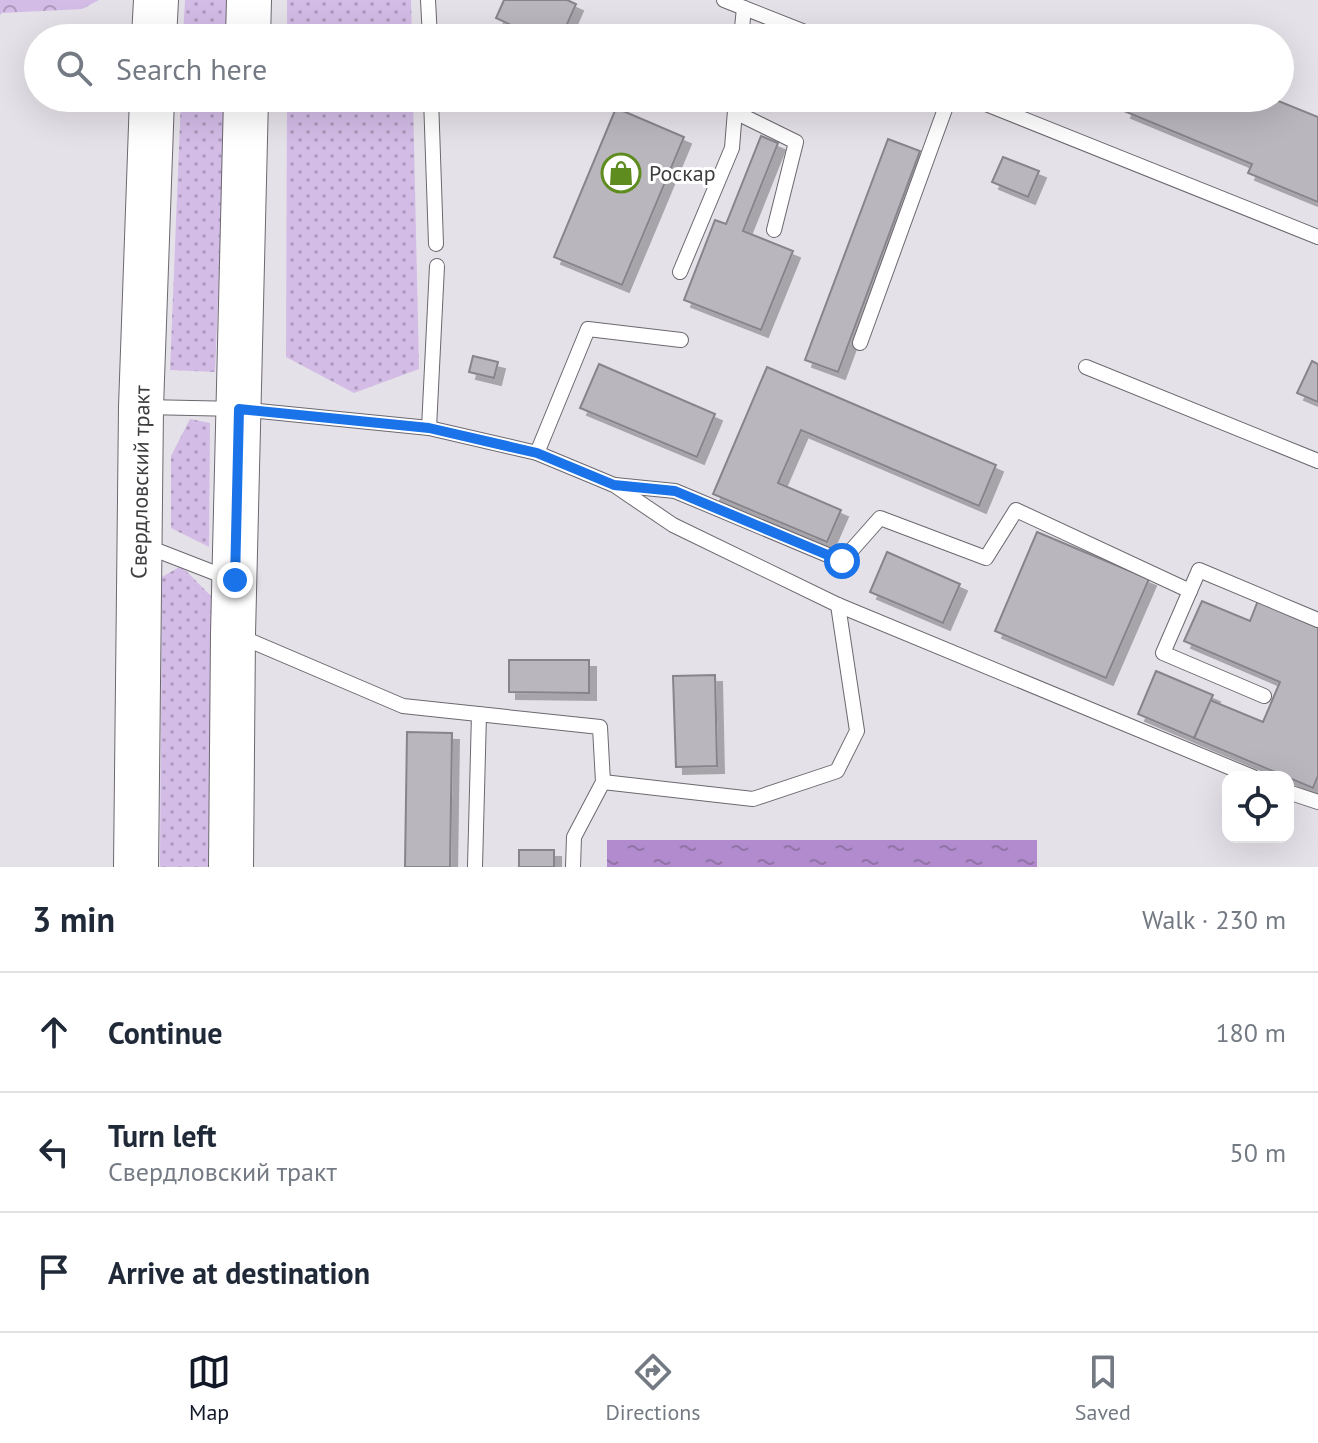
<!DOCTYPE html>
<meta charset="utf-8">
<style>
body{margin:0;font-family:"PT Sans",sans-serif;background:#f6f6f7;color:#1f2937}
.controls{position:absolute;right:24px;bottom:24px;display:grid;overflow:hidden;border-radius:16px;box-shadow:0 8px 32px #0002}
.controls button{width:72px;height:72px;display:grid;place-items:center;padding:0;border:0;border-bottom:2px solid #e0e1e3;background:#fff;color:#1f2937;font:40px sans-serif}
.stop{position:absolute;width:24px;height:24px;margin:-18px;border:6px solid #1a73e8;border-radius:50%;background:#fff}
.stop.end{background:#1a73e8;border-color:#fff;box-shadow:0 2px 8px #0008}
.list{margin:0;padding:0;list-style:none}
h2{display:flex;justify-content:space-between;align-items:center;height:104px;margin:0;padding:0 32px;font-size:34px}
h2 small{font-size:26px;font-weight:400;color:#747a83}
.list li{display:grid;grid-template-columns:52px 1fr auto;gap:24px;align-items:center;box-sizing:border-box;height:120px;padding:0 32px;border-top:2px solid #e0e1e3}
.list b{display:block;font-size:30px;white-space:nowrap}
.list p{margin:0;font-size:26px;white-space:nowrap;color:#747a83}
.list em{font-size:26px;font-style:normal;color:#747a83}
.icon{flex:none;width:44px;height:44px;fill:none;stroke:currentColor;stroke-width:2;stroke-linecap:round;stroke-linejoin:round}
.map{position:relative;flex:none;width:1318px;height:867px;overflow:hidden}
.search{position:absolute;background:#fff;box-shadow:0 8px 32px #0002;left:24px;right:24px;top:24px;height:88px;display:flex;align-items:center;gap:20px;box-sizing:border-box;padding:0 28px;border-radius:44px;color:#747a83;font-size:30px}
.sheet{height:464px;background:#fff}
nav{display:flex;justify-content:space-around;align-items:center;box-sizing:border-box;height:112px;border-top:2px solid #e0e1e3;background:#fff;font-size:22px;color:#747a83}
nav a{display:grid;justify-items:center;gap:4px}
nav .on{color:#111827}
.map>svg:first-child{display:block}
.grass{fill:url(#grass-dots)}
.forest{fill:url(#forest-crowns)}
.water{fill:url(#water-ripples)}
.building{fill:#b9b6bd;stroke:#88848b;stroke-width:2;filter:url(#shadow)}
.lines{fill:none;stroke-linecap:round;stroke-linejoin:round}
.lane-casing{stroke:#6c686f;stroke-width:16}
.primary-casing{stroke:#6c686f;stroke-width:46}
.lane{stroke:#fff;stroke-width:14}
.primary{stroke:#fff;stroke-width:44}
.route{stroke:#1a73e8;stroke-width:10}
.labels{text-anchor:middle;dominant-baseline:central;stroke-width:6;stroke-linejoin:round;paint-order:stroke}
.poi-label{font-size:22px;fill:#3e3c3f;stroke:#fff;text-anchor:start}
.street-label{font-size:22px;fill:#3e3c3f;stroke:#fff}
</style>
<div class="map">
<svg width="1318" height="867" viewBox="0 0 1318 867">
<defs>
<pattern id="grass-dots" width="8" height="8" patternUnits="userSpaceOnUse" patternTransform="scale(2)"><rect width="8" height="8" fill="#d3bce6"/><path d="M2 2h.1M6 6h.1" fill="none" stroke="#ad9abc" stroke-width="1.8" stroke-linecap="round"/></pattern>
<pattern id="forest-crowns" width="20" height="18" patternUnits="userSpaceOnUse" patternTransform="scale(2)"><rect width="20" height="18" fill="#d3bce6"/><path d="M2 6a3 3 0 1 1 6 0M12 15a3 3 0 1 1 6 0" fill="none" stroke="#ad9abc"/></pattern>
<pattern id="water-ripples" width="26" height="14" patternUnits="userSpaceOnUse" patternTransform="scale(2)"><rect width="26" height="14" fill="#b18bcd"/><path d="M2 4q2-2 4 0t4 0M15 11q2-2 4 0t4 0" fill="none" stroke="#9173a8"/></pattern>
<filter id="shadow"><feDropShadow dx="7" dy="7" stdDeviation="0" flood-color="#0004"/></filter>
</defs>
<rect width="100%" height="100%" fill="#e5e1e8"/>
<!-- grass -->
<g class="grass">
<polygon points="185,0 229,0 228,38 183,38"/>
<polygon points="287,0 411,0 412,38 287,38"/>
<polygon points="181,98 226,98 215,372 170,370"/>
<polygon points="287,98 413,98 419,369 354,393 286,357"/>
<polygon points="190,419 210,423 209,547 171,528 171,456"/>
<polygon points="181,566 214,599 208,867 160,867 162,577"/>
</g>
<!-- forest -->
<polygon class="forest" points="0,0 99,0 82,9 2,13 0,15"/>
<!-- water -->
<rect class="water" x="607" y="840" width="430" height="27"/>
<!-- building -->
<g class="building">
<polygon points="504,0 567,0 576,4 561,38 539,38 496,18"/>
<polygon points="1130,98 1271,98 1318,117 1318,202 1248,173 1252,164 1124,111"/>
<polygon points="616,108 684,137 622,285 554,257"/>
<polygon points="761,136 778,143 743,231 793,251 761,330 684,300 715,220 726,224"/>
<polygon points="888,139 920,151 838,372 805,360"/>
<polygon points="1003,157 1039,171 1028,197 992,182"/>
<polygon points="473,356 498,362 494,378 469,372"/>
<polygon points="1312,361 1318,364 1318,402 1297,393"/>
<polygon points="599,364 715,414 697,457 580,408"/>
<polygon points="767,367 996,465 979,506 801,430 778,483 841,510 827,542 713,494"/>
<polygon points="1037,532 1149,579 1106,678 995,631"/>
<polygon points="887,552 960,584 943,623 870,592"/>
<polygon points="1259,598 1318,623 1318,776 1313,788 1194,738 1210,700 1263,722 1280,682 1184,641 1202,601 1250,621"/>
<polygon points="509,660 589,660 589,693 509,692"/>
<polygon points="1156,671 1213,695 1194,738 1138,714"/>
<polygon points="715,675 717,766 676,767 673,676"/>
<polygon points="407,732 452,733 450,867 405,867"/>
<rect x="519" y="850" width="35" height="17"/>
</g>
<g class="lines">
<defs>
<g id="lane">
<polyline points="428,0 430,38"/>
<polyline points="724,0 820,38"/>
<polyline points="741,38 744,8"/>
<polyline points="431,98 436,244"/>
<polyline points="971,98 1318,237"/>
<polyline points="735,112 796,142 774,230"/>
<polyline points="680,272 732,148 736,98"/>
<polyline points="860,343 949,98"/>
<polyline points="1086,367 1318,461"/>
<polyline points="144,407 239,409 429,428 537,453 614,485 673,525 838,605 1253,777"/>
<polyline points="429,428 437,266"/>
<polyline points="537,453 588,329 681,340"/>
<polyline points="615,485 675,491 842,561 880,518 986,558 1016,510 1190,591"/>
<polyline points="143,545 228,578"/>
<polyline points="239,636 403,706 600,727 603,782 574,837 573,867"/>
<polyline points="1264,696 1163,653 1199,570 1318,620"/>
<polyline points="603,782 753,799 837,771 857,731 838,605"/>
<polyline points="1288,792 1318,802"/>
<polyline points="475,867 479,714"/>
</g>
<g id="primary">
<polyline points="154,38 156,0"/>
<polyline points="248,38 249,0"/>
<polyline points="136,867 141,407 152,98"/>
<polyline points="231,867 233,634 246,98"/>
</g>
</defs>
<!-- lane casing -->
<use href="#lane" class="lane-casing"/>
<!-- primary casing -->
<use href="#primary" class="primary-casing"/>
<!-- lane -->
<use href="#lane" class="lane"/>
<!-- primary -->
<use href="#primary" class="primary"/>
</g>
<g class="lines">
<!-- route -->
<polyline class="route" points="235,580 239,409 429,428 537,453 614,485 675,491 842,561"/>
</g>
<!-- icons -->
<defs>
<symbol id="shop-ring" viewBox="-11 -11 22 22"><circle r="9.5" fill="#fff" stroke="#5f8c1e" stroke-width="1.5"/><path d="M-5-2.5h2.3a2.7 3.5 0 0 1 5.4 0H5L5.5 6h-11ZM-1.5-2.5h3a1.5 2.3 0 0 0-3 0Z" fill="#5f8c1e"/></symbol>
</defs>
<g fill-rule="evenodd">
<use href="#shop-ring" x="599" y="151" width="44" height="44"/>
</g>
<g class="labels">
<!-- poi labels -->
<g class="poi-label">
<text x="649" y="173">Роскар</text>
</g>
<!-- street labels -->
<g class="street-label">
<text transform="translate(140 482) rotate(-89)">Свердловский тракт</text>
</g>
</g>
</svg>
<div class="controls">
<button><svg class="icon" aria-label="locate" viewBox="0 0 24 24"><circle cx="12" cy="12" r="6"/><path d="M12 2v4M12 18v4M2 12h4M18 12h4"/></svg></button>
</div>
<div class="stop" style="left:842px;top:561px"></div>
<div class="stop end" style="left:235px;top:580px"></div>
<div class="search"><svg class="icon" aria-label="search" viewBox="0 0 24 24"><circle cx="10" cy="10" r="6"/><path d="M15 15l6 6"/></svg>Search here</div>
</div>
<section class="sheet">
<h2>3 min<small>Walk · 230 m</small></h2>
<ul class="list">
<li><svg class="icon" aria-label="ahead" viewBox="0 0 24 24"><path d="M12 20V5M6 11l6-6 6 6"/></svg><div><b>Continue</b></div><em>180 m</em></li>
<li><svg class="icon" aria-label="left" viewBox="0 0 24 24"><path d="M17 20v-9H6M10 6l-5 5 5 5"/></svg><div><b>Turn left</b><p>Свердловский тракт</p></div><em>50 m</em></li>
<li><svg class="icon" aria-label="arrive" viewBox="0 0 24 24"><path d="M6 21V4h12l-3 4 3 4H6"/></svg><div><b>Arrive at destination</b></div></li>
</ul>
</section>
<nav>
<a class="on"><svg class="icon" aria-label="map" viewBox="0 0 24 24"><path d="M3 6l6-2 6 2 6-2v14l-6 2-6-2-6 2zM9 4v14M15 6v14"/></svg>Map</a>
<a><svg class="icon" aria-label="directions" viewBox="0 0 24 24"><path d="M12 3l9 9-9 9-9-9zM9 14v-3h6M13 9l2 2-2 2"/></svg>Directions</a>
<a><svg class="icon" aria-label="saved" viewBox="0 0 24 24"><path d="M7 4h10v16l-5-4-5 4z"/></svg>Saved</a>
</nav>
